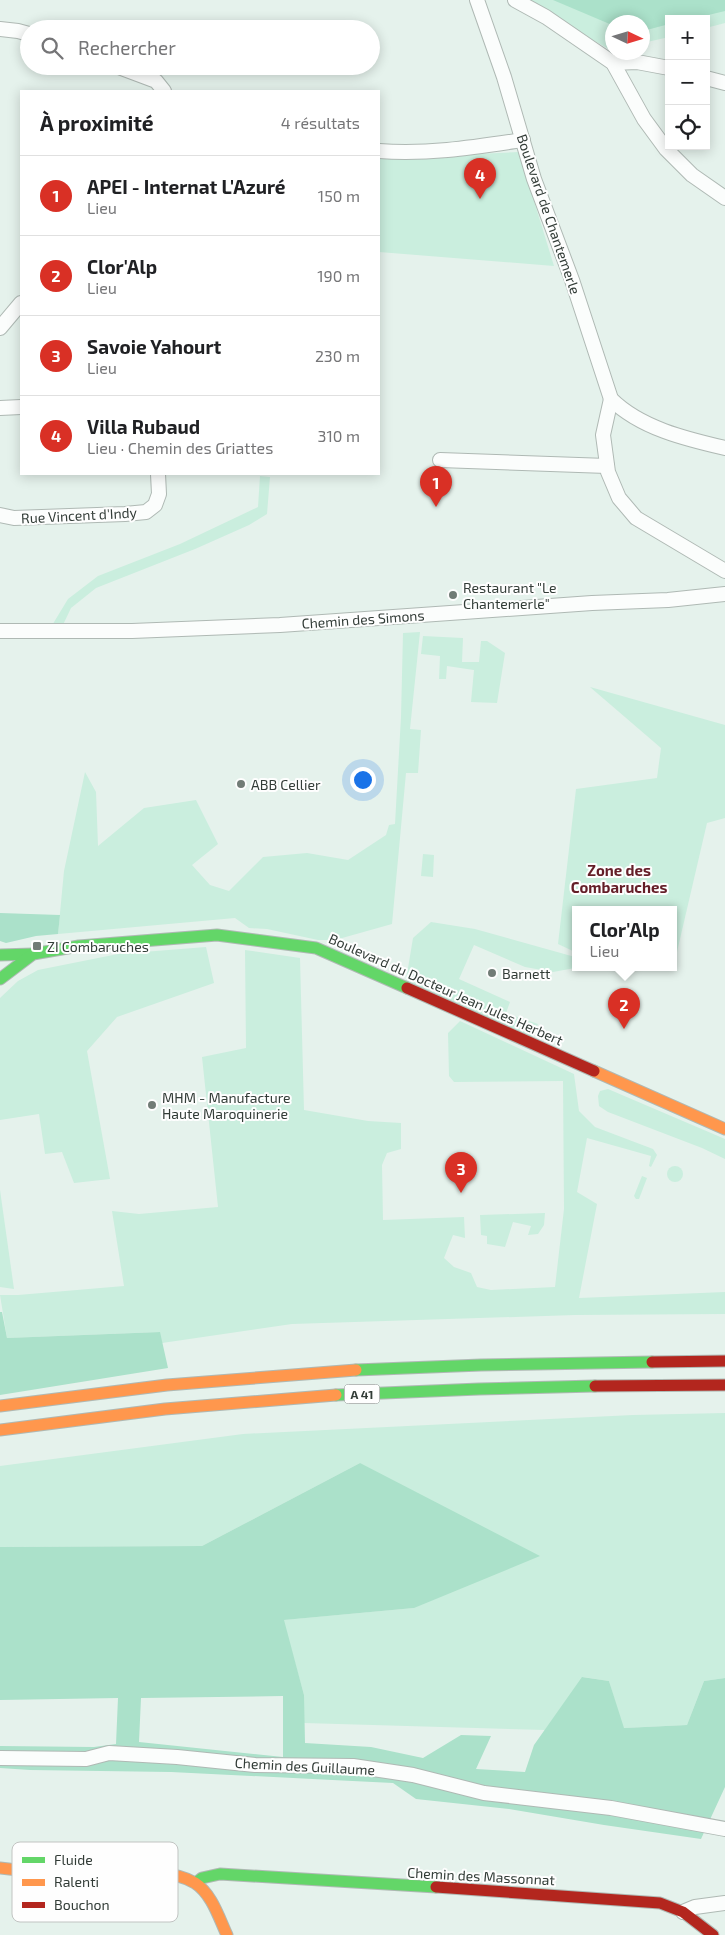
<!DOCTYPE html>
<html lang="fr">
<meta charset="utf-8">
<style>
body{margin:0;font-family:"Exo 2",sans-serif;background:#f6f6f6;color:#202124}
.controls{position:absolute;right:15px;top:15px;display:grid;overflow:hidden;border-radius:0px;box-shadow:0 2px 12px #0003}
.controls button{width:45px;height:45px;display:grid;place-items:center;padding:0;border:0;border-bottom:1px solid #e0e0e0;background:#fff;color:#202124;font:25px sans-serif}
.compass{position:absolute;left:605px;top:15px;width:45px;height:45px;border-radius:50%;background:#fff;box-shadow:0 2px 12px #0003;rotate:94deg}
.you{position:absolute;left:362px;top:779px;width:18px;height:18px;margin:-12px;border:4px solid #fff;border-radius:50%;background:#1a73e8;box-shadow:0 0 0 8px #1a73e833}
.badge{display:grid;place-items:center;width:32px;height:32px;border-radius:50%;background:#d93025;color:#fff;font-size:16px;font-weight:700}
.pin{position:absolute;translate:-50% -41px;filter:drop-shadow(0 1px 2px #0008)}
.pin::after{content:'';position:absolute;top:26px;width:18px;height:15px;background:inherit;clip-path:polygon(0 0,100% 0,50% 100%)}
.popup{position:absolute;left:572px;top:906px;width:105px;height:65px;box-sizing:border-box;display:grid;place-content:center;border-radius:0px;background:#fff;filter:drop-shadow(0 1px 4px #0005);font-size:16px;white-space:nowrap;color:#757577}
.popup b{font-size:19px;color:#202124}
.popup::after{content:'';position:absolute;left:50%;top:100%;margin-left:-10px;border:10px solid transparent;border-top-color:#fff}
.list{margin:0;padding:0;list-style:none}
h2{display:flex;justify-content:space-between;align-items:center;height:65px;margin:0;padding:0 20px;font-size:21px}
h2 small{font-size:16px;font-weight:400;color:#757577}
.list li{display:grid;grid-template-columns:32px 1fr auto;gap:15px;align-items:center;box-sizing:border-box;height:80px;padding:0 20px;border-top:1px solid #e0e0e0}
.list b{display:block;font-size:19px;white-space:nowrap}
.list p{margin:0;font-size:16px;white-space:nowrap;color:#757577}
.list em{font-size:16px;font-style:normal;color:#757577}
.icon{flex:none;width:28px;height:28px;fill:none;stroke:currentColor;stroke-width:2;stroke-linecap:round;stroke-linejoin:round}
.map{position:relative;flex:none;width:725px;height:1935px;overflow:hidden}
.search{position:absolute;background:#fff;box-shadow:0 2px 12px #0003;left:20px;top:20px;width:360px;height:55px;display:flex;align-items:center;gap:12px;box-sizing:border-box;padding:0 18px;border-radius:28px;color:#757577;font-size:19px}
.panel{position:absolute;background:#fff;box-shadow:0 2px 12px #0003;left:20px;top:90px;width:360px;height:385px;border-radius:0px}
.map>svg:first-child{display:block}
.green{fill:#caeede}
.forest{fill:#abe1ca;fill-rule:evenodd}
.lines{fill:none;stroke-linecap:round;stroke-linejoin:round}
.street-casing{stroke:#afb9b4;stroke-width:16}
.fast-casing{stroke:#afb9b4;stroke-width:13}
.slow-casing{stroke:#afb9b4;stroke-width:13}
.jam-casing{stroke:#afb9b4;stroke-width:13}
.street{stroke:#fbfdfc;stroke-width:14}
.fast{stroke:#63d668;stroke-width:11}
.slow{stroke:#ff974d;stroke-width:11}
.jam{stroke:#b3261e;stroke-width:11}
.poi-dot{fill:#717c76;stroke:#fefefe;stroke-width:2}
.labels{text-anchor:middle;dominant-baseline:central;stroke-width:4;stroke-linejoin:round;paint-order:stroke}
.shield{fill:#fefefe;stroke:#6f7673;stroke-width:1}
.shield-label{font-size:12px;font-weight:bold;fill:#323c37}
.street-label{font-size:14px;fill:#323c37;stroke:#fefefe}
.poi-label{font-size:14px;fill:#323c37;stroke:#fefefe;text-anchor:start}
.neighbourhood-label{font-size:15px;font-weight:bold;fill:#641e28;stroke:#fefefe}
.key{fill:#fefefe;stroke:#c1c4c2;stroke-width:1}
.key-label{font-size:14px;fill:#323c37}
</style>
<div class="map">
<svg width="725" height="1935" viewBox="0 0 725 1935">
<rect width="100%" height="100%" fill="#e5f2ec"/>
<!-- green -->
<g class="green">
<polygon points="524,0 725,0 725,23 706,28 706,19 669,19 669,37 643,43 642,22 612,22 612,51"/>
<polygon points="519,152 554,266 379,252 379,155 407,157"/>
<polygon points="260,476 270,477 267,514 249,525 195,549 96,588 71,608 62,627 51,627 68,599 98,576 180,544 258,507"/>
<polygon points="420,632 410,729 421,730 418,773 406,773 392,924 335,940 318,940 267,929 249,928 235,918 58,934 64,871 85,772 96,792 98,846 144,808 196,800 218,844 192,865 210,885 229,891 263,857 307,853 348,860 386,835 389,825 395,824 401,717 403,633"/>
<polygon points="423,636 463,638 462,662 479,662 481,641 487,641 505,653 497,703 471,702 474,670 447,666 446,679 439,679 440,656 421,654"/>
<polygon points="590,687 725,725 725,818 707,823 673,969 661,968 673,968 673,910 575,910 575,952 558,944 576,789 657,778 661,748"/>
<polygon points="423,854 434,855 433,877 421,876"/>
<polygon points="431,922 475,929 575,957 575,968 553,972 525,967 474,945 459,979 510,1002 506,1013 538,1024 530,1039 405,986 413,938"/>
<polygon points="206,947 214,983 117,1017 87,1051 110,1179 74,1183 62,1152 45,1154 39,1114 0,1120 0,998 18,981 38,970 118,954"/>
<polygon points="245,950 300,958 304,1110 368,1121 401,1123 401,1149 387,1153 382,1165 383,1220 464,1217 465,1238 453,1235 444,1258 454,1267 471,1273 477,1287 491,1290 555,1287 564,1209 563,1081 454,1082 449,1076 448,1033 460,1021 574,1074 579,1111 595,1127 653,1149 657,1155 651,1167 649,1166 651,1156 587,1138 577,1192 597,1204 579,1298 725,1292 725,1314 575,1315 292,1324 162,1343 159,1332 7,1338 0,1295 18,1295 124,1286 112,1211 139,1214 218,1207 202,1057 246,1048"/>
<polygon points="608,1089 725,1139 725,1159 702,1148 608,1112 599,1106 598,1096 600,1091"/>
<circle cx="675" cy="1174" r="8"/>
<polygon points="642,1176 647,1178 639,1199 636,1199 634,1196"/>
<polygon points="0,1190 14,1289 0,1287"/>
<polygon points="545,1213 544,1225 538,1234 528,1235 531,1226 513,1222 505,1247 487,1244 487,1236 481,1235 480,1215"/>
<polygon points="725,1413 725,1678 704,1681 687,1725 623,1728 609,1681 583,1677 545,1730 304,1723 304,1695 283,1620 414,1608 360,1463 202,1546 0,1547 0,1466 243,1434 633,1415"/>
</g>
<!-- forest -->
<g class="forest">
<polygon points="553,0 725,0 725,11 692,19 669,19 669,24 643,31 642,22 612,22 612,25"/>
<polygon points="0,913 60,915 58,934 36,936 6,943 0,941"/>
<polygon points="0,1312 2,1312 7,1338 160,1332 168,1368 0,1395"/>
<path d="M360,1463L540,1556L414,1608L284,1620L304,1695L305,1743L371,1747L423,1758L461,1735L491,1736L476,1769L525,1772L534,1745L582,1677L609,1681L624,1728L687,1725L704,1681L725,1678V1787L701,1839L604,1825L509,1809L416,1799L393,1783L171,1772L30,1770L0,1768V1746L94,1747L116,1744L118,1698L0,1700V1547L202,1546ZM283,1696V1757L139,1742L141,1698Z"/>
</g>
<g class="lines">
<defs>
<g id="street">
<path d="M477,0L504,77L534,179L572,280L611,399C640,428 686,439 725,448"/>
<polyline points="515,0 546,17 613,63 644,119 666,149 692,175 725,198"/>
<polyline points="0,29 18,31 29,34"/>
<polyline points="613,63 637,62 669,68"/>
<polyline points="116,66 156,81 164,91"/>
<polyline points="706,78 725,83"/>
<path d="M379,151C427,155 476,147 523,140"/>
<polyline points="0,328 21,303"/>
<polyline points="611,399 603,435 608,472 619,498 636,518 725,571"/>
<polyline points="0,408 21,407"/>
<polyline points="440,460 607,466"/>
<polyline points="0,515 14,518 125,514 146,512 155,505 159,494 158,474"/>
<polyline points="0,631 132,631 280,625 592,603 668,600 725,594"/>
<polyline points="0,1758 86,1759 109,1753 177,1757 255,1765 353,1766 413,1775 484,1793 611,1808 725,1829"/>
<polyline points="683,1912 695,1907 725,1903"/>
</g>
<g id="fast">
<polyline points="0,955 33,954"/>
<polyline points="0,979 33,954 79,946 217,935 316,948 407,988"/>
<polyline points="356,1370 481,1365 652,1362"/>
<polyline points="336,1395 479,1389 595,1386"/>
<polyline points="196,1883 202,1878 220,1874 436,1887"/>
</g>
<g id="slow">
<polyline points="594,1071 725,1129"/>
<polyline points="0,1406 167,1385 356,1370"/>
<polyline points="0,1430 165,1409 336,1395"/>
<path d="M0,1868C27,1871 54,1874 81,1875C113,1876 167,1865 195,1883C212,1894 219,1918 227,1935"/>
</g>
<g id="jam">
<polyline points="407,988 594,1071"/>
<polyline points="652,1362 725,1361"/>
<polyline points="595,1386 725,1385"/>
<polyline points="436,1887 660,1903 683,1912 713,1935"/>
</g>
</defs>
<!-- street casing -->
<use href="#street" class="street-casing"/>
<!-- fast casing -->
<use href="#fast" class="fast-casing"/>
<!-- slow casing -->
<use href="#slow" class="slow-casing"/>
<!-- jam casing -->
<use href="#jam" class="jam-casing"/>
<!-- street -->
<use href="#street" class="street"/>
<!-- fast -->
<use href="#fast" class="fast"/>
<!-- slow -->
<use href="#slow" class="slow"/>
<!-- jam -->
<use href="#jam" class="jam"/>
</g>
<!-- markers -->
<g class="poi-dot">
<circle cx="453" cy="595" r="5"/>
<circle cx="241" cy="784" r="5"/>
<rect x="32" y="941" width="10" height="10" rx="2.5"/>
<circle cx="492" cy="973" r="5"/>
<circle cx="152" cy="1105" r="5"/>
</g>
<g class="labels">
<!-- shield labels -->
<rect class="shield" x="344.5" y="1384.5" width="35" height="19" rx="4"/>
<g class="shield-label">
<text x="362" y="1394">A 41</text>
</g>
<!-- street labels -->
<g class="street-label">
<text transform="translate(549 214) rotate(71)">Boulevard de Chantemerle</text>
<text transform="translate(79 515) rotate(-3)">Rue Vincent d'Indy</text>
<text transform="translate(363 619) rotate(-4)">Chemin des Simons</text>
<text transform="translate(446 989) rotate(24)">Boulevard du Docteur Jean Jules Herbert</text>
<text transform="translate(305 1766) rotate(3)">Chemin des Guillaume</text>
<text transform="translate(481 1876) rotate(3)">Chemin des Massonnat</text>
</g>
<!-- poi labels -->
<g class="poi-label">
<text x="463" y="587">Restaurant "Le<tspan x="463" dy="16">Chantemerle"</tspan></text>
<text x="251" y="784">ABB Cellier</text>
<text x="47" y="946">ZI Combaruches</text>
<text x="502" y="973">Barnett</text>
<text x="162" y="1097">MHM - Manufacture<tspan x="162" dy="16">Haute Maroquinerie</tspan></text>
</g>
<!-- neighbourhood labels -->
<g class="neighbourhood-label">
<text x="619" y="870">Zone des<tspan x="619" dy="17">Combaruches</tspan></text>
</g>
</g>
<!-- legend -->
<rect x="12" y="1842" width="166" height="80" rx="8" class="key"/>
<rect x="22" y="1857" width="23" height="6" fill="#63d668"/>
<rect x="22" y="1879" width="23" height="7" fill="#ff974d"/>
<rect x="22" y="1902" width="23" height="6" fill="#b3261e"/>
<g class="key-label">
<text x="54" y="1865">Fluide</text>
<text x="54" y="1887">Ralenti</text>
<text x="54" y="1910">Bouchon</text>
</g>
</svg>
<div class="controls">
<button>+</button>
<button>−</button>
<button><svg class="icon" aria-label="locate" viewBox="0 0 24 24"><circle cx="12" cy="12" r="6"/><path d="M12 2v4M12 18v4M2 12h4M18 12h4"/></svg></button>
</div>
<svg class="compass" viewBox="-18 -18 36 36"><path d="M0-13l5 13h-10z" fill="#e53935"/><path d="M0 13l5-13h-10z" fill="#757577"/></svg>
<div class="you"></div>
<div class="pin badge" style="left:436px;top:507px">1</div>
<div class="pin badge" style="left:624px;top:1029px">2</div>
<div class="popup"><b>Clor'Alp</b>Lieu</div>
<div class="pin badge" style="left:461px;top:1193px">3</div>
<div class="pin badge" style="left:480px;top:199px">4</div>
<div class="search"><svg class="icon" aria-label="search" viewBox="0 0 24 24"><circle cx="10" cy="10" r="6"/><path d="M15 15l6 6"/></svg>Rechercher</div>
<section class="panel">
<h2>À proximité<small>4 résultats</small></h2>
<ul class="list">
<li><span class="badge">1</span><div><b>APEI - Internat L'Azuré</b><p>Lieu</p></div><em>150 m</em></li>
<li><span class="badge">2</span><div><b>Clor'Alp</b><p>Lieu</p></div><em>190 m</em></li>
<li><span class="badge">3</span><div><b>Savoie Yahourt</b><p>Lieu</p></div><em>230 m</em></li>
<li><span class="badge">4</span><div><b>Villa Rubaud</b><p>Lieu · Chemin des Griattes</p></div><em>310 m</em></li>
</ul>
</section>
</div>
